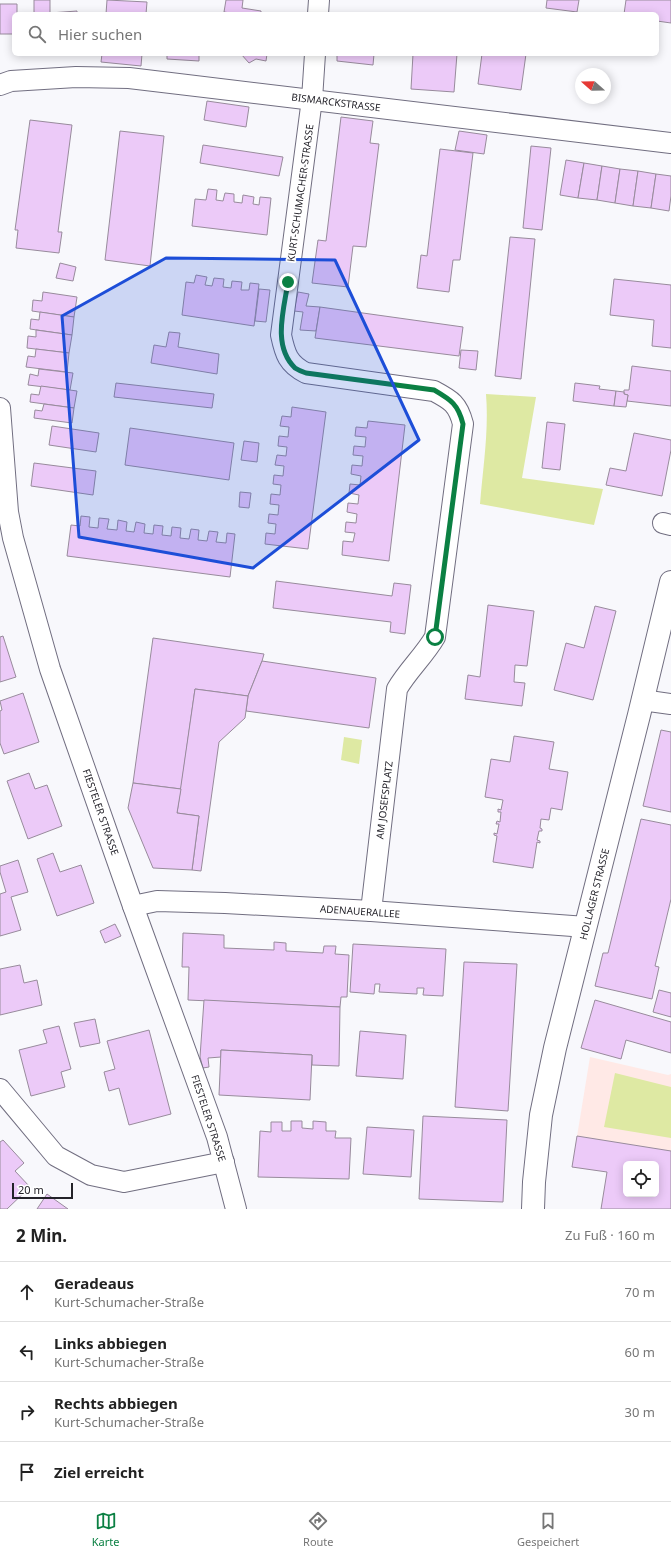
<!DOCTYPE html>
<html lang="de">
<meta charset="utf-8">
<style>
body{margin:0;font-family:"Noto Sans",sans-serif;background:#f2f2f2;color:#222}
.controls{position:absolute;right:12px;bottom:12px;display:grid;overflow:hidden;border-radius:6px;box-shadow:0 2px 10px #0003}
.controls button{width:36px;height:36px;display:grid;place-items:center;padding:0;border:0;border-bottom:1px solid #e0e0e0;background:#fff;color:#222;font:20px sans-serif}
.compass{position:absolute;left:575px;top:68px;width:36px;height:36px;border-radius:50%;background:#fff;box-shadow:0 2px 10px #0003;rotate:290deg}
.scale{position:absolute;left:12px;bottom:10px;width:61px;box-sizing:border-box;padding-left:4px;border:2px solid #232229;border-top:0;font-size:11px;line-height:14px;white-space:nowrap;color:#232229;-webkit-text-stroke:3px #fff;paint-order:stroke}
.stop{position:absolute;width:12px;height:12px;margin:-9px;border:3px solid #0b8043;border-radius:50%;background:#fff}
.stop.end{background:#0b8043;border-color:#fff;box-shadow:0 1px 4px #0008}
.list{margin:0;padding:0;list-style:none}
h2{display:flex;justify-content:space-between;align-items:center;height:52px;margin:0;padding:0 16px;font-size:17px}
h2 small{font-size:13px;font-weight:400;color:#767676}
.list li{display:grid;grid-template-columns:26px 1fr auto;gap:12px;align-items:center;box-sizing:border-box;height:60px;padding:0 16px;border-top:1px solid #e0e0e0}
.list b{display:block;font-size:15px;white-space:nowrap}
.list p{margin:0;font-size:13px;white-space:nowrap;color:#767676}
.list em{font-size:13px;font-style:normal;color:#767676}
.icon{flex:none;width:22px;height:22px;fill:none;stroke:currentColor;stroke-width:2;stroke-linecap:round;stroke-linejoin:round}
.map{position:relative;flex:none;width:671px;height:1209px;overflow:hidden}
.search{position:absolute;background:#fff;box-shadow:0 2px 10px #0003;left:12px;right:12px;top:12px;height:44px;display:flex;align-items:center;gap:10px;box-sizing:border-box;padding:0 14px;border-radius:6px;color:#767676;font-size:15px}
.sheet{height:292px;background:#fff}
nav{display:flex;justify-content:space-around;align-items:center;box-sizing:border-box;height:56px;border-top:1px solid #e0e0e0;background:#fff;font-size:11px;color:#767676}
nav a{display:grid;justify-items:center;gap:2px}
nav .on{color:#0b8043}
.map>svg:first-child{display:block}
.education{fill:#ffe9e6;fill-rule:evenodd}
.green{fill:#dee9a3}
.building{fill:#eccaf8;stroke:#988b9c;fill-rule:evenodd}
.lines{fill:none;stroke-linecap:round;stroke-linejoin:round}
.minor-casing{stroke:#716e80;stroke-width:22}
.major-casing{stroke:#716e80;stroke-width:24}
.minor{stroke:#fff;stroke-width:20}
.major{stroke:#fff;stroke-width:22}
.route{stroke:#0b8043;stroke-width:5}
.marked{fill:#1d4ed8;fill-opacity:0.2;stroke:#1d4ed8;stroke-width:3;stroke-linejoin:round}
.labels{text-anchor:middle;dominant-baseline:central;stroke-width:3.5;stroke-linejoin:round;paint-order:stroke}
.street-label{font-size:10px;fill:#232229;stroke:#fff}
</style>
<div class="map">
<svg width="671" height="1209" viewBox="0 0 671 1209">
<rect width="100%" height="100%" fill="#f8f8fc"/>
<!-- education -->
<path class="education" d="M590,1057L668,1075L671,1074V1209H601L607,1172L572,1167ZM626,1164H656V1194H626Z"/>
<!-- green -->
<g class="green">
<path d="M486,394L536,397L522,478L603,489L594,525L480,504C483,467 489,431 486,394Z"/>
<polygon points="344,737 362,740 359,764 341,760"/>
<polygon points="615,1073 671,1087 671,1138 604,1127"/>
</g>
<!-- building -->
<g class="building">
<polygon points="34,0 50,0 50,13 77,11 77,14 34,14"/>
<polygon points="107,0 147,2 146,14 106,14"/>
<polygon points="226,0 243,0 242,8 261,11 261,14 236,14 224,12"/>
<polygon points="547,0 579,0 577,12 546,8"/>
<polygon points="626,0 671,0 671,23 657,21 657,14 624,14"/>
<polygon points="0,4 17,4 17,14 14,14 14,34 0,34"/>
<polygon points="102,54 142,54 141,66 101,62"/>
<polygon points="167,54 199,54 199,61 167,59"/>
<polygon points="241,54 267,54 266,61 256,59 249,63"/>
<polygon points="337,54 374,54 373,65 337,61"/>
<polygon points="413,54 457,54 454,92 411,89"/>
<polygon points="482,54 526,54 521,90 478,84"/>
<polygon points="207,101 249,107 246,127 204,120"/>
<polygon points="341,117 373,121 370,143 379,144 366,247 353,246 348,287 312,283 318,240 326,241"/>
<polygon points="30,120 72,125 58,232 62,232 59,253 16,248 18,230 15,230"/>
<polygon points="120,131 164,136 150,266 105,260"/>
<polygon points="459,131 487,135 484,154 455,150"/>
<polygon points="203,145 283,157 279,176 200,163"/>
<polygon points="531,146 551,148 542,230 523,228"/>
<polygon points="440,149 473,153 460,260 453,260 449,292 417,288 421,255 427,256"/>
<polygon points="566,160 584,163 578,198 560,195"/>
<polygon points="584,163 602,166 597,200 578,198"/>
<polygon points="602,166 620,169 615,203 597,200"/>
<polygon points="620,169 638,171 633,206 615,203"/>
<polygon points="638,171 656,174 651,208 633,206"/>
<polygon points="656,174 671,176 671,196 669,211 651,208"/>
<polygon points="208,189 217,190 216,200 223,201 225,193 234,194 234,202 242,203 243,195 254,197 253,204 259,205 260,197 271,198 267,235 192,226 195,199 206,200"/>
<polygon points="510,237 535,239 521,379 495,376"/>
<polygon points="60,263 76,267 73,281 56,278"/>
<polygon points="196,275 207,277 205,285 212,286 214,278 224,279 223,287 231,288 232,281 242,282 241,290 249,290 250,283 259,284 254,326 182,315 186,282 194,283"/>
<polygon points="614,279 671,285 671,348 652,346 654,320 610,315"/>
<polygon points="259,289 270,290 266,322 255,321"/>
<polygon points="43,292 77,297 74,317 32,311 33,300 42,301"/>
<polygon points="298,292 309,294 306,306 320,307 316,331 300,330 303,312 294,311"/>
<polygon points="320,307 463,327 459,356 315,338"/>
<polygon points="40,312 74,317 72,335 30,329 31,319 39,320"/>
<polygon points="36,330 72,335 69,353 27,348 28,336 36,337"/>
<polygon points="169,332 180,333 178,347 219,354 217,374 151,363 154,345 166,347"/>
<polygon points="36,349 69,353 67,372 26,367 28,356 35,357"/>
<polygon points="461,350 478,351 476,370 459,368"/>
<polygon points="632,366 671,371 671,406 627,401 628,395 624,394 624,390 629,390"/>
<polygon points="39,369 73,373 70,390 28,385 30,374 38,376"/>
<polygon points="116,383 214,394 212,408 114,397"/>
<polygon points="575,383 600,386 599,389 616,391 614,406 573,401"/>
<polygon points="41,386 77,391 74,408 30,402 31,394 39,395"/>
<polygon points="616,391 624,392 624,394 628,395 626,407 614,406"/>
<polygon points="44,404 74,408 72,423 34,418 35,410 42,411"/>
<polygon points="292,407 326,412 308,549 265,544 266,533 275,534 276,524 268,523 269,514 278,515 279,505 270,504 271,494 280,495 281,485 273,484 274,475 283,476 284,466 275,465 277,455 286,456 287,447 278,446 279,436 288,437 289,427 280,426 282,416 291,417"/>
<polygon points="368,421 405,425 389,561 342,555 343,541 353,542 355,533 345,532 346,522 356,523 357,514 347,512 348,503 358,504 359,495 349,493 350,484 360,485 361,476 351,474 352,465 362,466 363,456 353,455 354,446 365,447 366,437 355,436 356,427 367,428"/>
<polygon points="547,422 565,424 560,470 542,468"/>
<polygon points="52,426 99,433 96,452 49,445"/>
<polygon points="130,428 234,443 229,480 125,465"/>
<polygon points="634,433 671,440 671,450 662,496 606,485 610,468 626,471"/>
<polygon points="244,441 259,443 257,462 241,460"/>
<polygon points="34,463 96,471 93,495 31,486"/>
<polygon points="240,492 251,493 249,508 239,507"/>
<polygon points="81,516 90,517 89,527 98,528 99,518 109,519 107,529 117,530 118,520 127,522 126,531 134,532 136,522 145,524 144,533 153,534 154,525 163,526 162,535 171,536 172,527 181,528 180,538 189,539 191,529 199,530 198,540 207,541 209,531 218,532 216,542 226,543 227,533 235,534 230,577 67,556 71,525 80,526"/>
<polygon points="276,581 392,596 394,583 411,585 405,634 390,632 391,622 273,608"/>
<polygon points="488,605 534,611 527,666 515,665 514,682 525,683 522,706 465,699 468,675 480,677"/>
<polygon points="595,606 616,611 593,700 554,690 566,643 584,648"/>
<polygon points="3,636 16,677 0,682 0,637"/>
<polygon points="153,638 264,654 262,661 248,696 195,689 181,789 133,783"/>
<polygon points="262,661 376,678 369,728 246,711 248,696"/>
<polygon points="195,689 248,696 245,718 219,742 201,871 192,870 199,816 177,813"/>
<polygon points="23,693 39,742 4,754 0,743 0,711 2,710 0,701"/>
<polygon points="661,730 671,732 671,812 643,806"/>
<polygon points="514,736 554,742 549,769 568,772 562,810 551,808 549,820 541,819 540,828 542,829 542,831 539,831 537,840 540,841 540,843 537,842 533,868 493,862 497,836 494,835 494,833 497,834 499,824 496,824 497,821 500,822 501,812 498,812 498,809 501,810 503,800 485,797 491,759 510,762"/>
<polygon points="29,773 35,789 47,785 62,826 28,839 7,781"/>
<polygon points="133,783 181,789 177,813 199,816 192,870 153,868 128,808"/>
<polygon points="641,819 671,825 671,899 655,966 659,967 652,999 595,986 603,953 608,953"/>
<polygon points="53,853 60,872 81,865 94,903 57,916 37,859"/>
<polygon points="18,860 28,892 11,897 21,930 0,936 0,894 6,892 0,872 0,866"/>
<polygon points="115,924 121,936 105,943 100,931"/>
<polygon points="183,933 224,935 224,948 274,950 274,942 286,943 286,951 323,953 324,946 336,946 335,954 349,955 347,997 341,997 340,1007 188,1000 189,967 182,967"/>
<polygon points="353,944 446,949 443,996 423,995 424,988 417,988 417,994 379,992 380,984 375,984 374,994 350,992"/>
<polygon points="464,962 517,964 508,1111 455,1107"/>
<polygon points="20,965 24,983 37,980 42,1005 0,1015 0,969"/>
<polygon points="659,990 671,993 671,1017 653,1012"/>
<polygon points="204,1000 340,1007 339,1066 312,1065 312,1055 221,1050 221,1057 208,1058 209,1067 203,1068 200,1057"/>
<polygon points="595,1000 671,1022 671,1053 626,1040 621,1059 581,1048"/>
<polygon points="95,1019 100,1043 80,1047 74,1023"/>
<polygon points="59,1026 71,1069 61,1072 65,1087 31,1096 19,1050 47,1043 43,1030"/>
<polygon points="149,1030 171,1114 129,1125 119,1088 109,1091 104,1072 115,1069 107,1041"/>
<polygon points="360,1031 406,1035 403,1079 356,1076"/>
<polygon points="221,1050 312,1055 310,1100 219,1095"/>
<polygon points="423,1116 507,1120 503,1202 419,1199"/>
<polygon points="291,1121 302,1121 302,1128 313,1129 313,1121 326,1122 326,1131 336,1131 335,1138 351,1138 349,1179 258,1177 260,1131 271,1132 271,1122 282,1122 282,1131 291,1131"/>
<polygon points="367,1127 414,1130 411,1177 363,1174"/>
<path d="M577,1136L671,1151V1209H601L607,1172L572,1167ZM626,1164H656V1194H626Z"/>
<polygon points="3,1140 24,1163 15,1171 30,1187 7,1209 0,1209 0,1142"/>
<polygon points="47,1194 68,1209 37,1209"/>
</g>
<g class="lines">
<defs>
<g id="minor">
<polyline points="318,14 319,0"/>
<path d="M315,54L312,99L281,335C285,354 288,364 306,373L434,391C451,400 458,404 463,424L435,637C424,656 408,670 397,689L371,911"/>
<polyline points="0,85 11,81 76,77 129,78 671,143"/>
<polyline points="0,408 8,512 13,538 50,669 133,906 217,1137 236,1209"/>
<polyline points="663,523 671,525"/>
<polyline points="642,700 671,704"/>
<polyline points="133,906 157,901 225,903 371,911 586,927"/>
<polyline points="0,1089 56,1156 91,1175 124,1182 224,1162"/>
</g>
<polyline id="major" points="533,1209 534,1182 541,1115 555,1048 639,715 671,582"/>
</defs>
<!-- minor casing -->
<use href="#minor" class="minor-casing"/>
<!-- major casing -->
<use href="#major" class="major-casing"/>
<!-- minor -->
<use href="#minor" class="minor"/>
<!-- major -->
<use href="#major" class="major"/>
</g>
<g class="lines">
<!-- route -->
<path class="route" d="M288,282C284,309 272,346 295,368C298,370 303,372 306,373L434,390C451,400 458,404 463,424L435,637"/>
</g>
<!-- marked area -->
<path class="marked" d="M166,258L335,260L419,440L253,568L79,537L62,316Z"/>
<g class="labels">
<!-- street labels -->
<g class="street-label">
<text transform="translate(336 102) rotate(7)">BISMARCKSTRASSE</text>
<text transform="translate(300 193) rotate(-82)">KURT-SCHUMACHER-STRASSE</text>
<text transform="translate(384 800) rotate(-83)">AM JOSEFSPLATZ</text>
<text transform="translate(101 812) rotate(71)">FIESTELER STRASSE</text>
<text transform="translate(594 894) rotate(-76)">HOLLAGER STRASSE</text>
<text transform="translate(360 911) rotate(4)">ADENAUERALLEE</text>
<text transform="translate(209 1118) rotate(72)">FIESTELER STRASSE</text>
</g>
</g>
</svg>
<div class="controls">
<button><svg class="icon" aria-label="locate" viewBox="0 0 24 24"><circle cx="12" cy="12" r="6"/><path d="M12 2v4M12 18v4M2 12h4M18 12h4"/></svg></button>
</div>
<svg class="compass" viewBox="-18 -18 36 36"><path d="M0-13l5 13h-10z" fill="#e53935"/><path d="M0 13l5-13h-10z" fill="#767676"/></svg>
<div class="scale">20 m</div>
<div class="stop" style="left:435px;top:637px"></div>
<div class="stop end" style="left:288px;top:282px"></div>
<div class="search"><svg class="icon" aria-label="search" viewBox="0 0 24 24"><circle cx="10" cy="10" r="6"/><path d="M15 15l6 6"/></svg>Hier suchen</div>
</div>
<section class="sheet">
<h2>2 Min.<small>Zu Fuß · 160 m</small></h2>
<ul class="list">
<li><svg class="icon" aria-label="ahead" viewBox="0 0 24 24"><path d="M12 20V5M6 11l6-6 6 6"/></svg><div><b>Geradeaus</b><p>Kurt-Schumacher-Straße</p></div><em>70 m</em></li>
<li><svg class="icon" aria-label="left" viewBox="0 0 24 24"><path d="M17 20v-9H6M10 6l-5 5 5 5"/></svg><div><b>Links abbiegen</b><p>Kurt-Schumacher-Straße</p></div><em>60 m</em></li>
<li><svg class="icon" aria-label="right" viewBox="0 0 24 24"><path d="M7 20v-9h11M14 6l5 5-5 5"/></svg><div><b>Rechts abbiegen</b><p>Kurt-Schumacher-Straße</p></div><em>30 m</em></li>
<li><svg class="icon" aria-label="arrive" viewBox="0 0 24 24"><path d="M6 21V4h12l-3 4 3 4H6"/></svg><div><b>Ziel erreicht</b></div></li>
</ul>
</section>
<nav>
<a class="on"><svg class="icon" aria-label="map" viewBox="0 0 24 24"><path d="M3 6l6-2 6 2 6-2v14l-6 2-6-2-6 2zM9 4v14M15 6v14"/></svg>Karte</a>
<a><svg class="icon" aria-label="directions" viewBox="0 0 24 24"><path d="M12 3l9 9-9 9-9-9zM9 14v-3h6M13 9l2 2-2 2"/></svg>Route</a>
<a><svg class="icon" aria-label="saved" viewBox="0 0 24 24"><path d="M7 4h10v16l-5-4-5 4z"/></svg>Gespeichert</a>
</nav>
